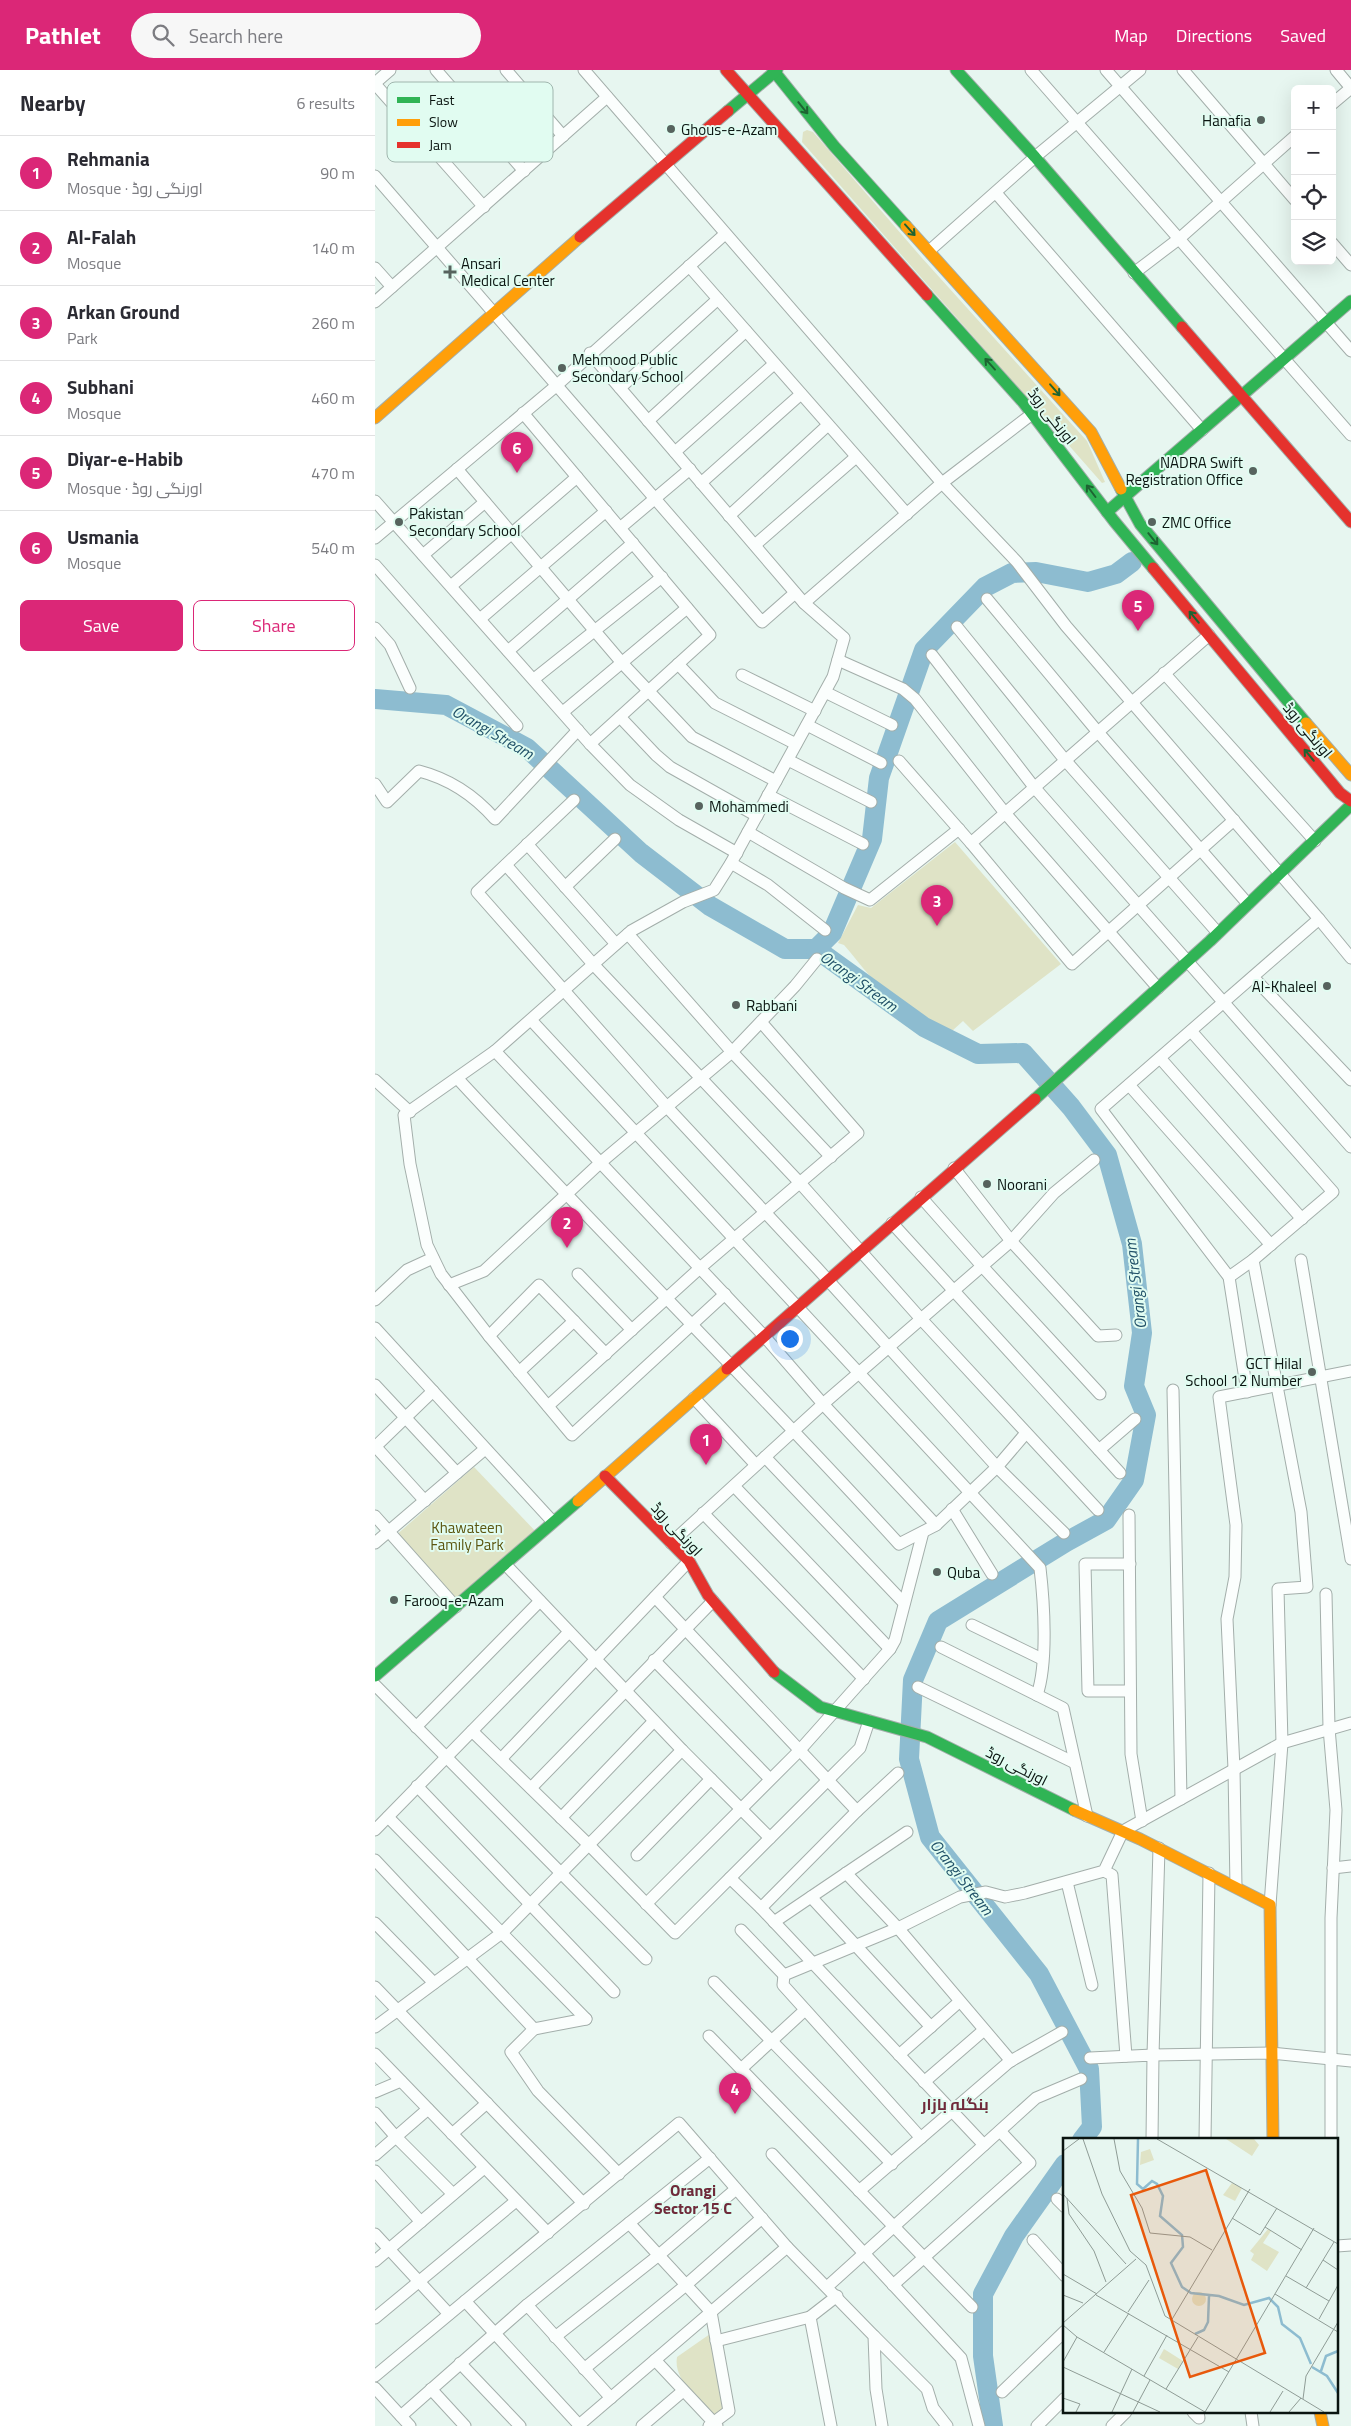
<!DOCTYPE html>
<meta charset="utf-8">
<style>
body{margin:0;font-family:"Titillium Web",Cairo,sans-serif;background:#f7f7f7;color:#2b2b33}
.controls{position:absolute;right:15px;top:15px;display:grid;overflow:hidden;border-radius:8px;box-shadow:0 5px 20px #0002}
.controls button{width:45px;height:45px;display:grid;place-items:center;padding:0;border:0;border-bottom:1px solid #e1e1e2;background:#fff;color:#2b2b33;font:25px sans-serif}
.you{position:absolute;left:414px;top:1268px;width:18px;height:18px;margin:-12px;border:4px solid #fff;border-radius:50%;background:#1a73e8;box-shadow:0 0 0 8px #1a73e833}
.badge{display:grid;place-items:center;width:32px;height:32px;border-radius:50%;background:#db2777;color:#fff;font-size:16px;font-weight:700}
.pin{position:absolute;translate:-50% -41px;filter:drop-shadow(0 1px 2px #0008)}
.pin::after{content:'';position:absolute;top:26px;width:18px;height:15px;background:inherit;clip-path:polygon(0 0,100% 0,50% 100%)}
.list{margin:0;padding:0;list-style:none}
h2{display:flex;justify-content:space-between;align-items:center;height:65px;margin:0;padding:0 20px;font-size:21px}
h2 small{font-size:16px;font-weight:400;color:#7c7c81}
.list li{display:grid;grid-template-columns:32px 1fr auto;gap:15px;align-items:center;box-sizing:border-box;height:75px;padding:0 20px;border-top:1px solid #e1e1e2}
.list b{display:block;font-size:19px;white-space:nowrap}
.list p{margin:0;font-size:16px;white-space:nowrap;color:#7c7c81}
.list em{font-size:16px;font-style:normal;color:#7c7c81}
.actions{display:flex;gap:10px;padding:15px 20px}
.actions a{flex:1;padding:11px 0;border:1px solid #db2777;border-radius:8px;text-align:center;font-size:18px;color:#db2777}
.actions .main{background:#db2777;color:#fff}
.icon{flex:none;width:28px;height:28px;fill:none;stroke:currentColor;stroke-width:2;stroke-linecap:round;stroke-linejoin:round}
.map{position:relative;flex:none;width:976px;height:2356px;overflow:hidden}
header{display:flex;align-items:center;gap:30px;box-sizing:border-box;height:70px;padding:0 25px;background:#db2777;color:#fff}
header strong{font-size:24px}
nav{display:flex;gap:28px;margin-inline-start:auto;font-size:18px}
.search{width:350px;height:45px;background:#f7f7f7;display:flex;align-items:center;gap:12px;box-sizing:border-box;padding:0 18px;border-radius:28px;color:#7c7c81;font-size:19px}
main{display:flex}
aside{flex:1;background:#fff}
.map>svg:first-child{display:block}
.green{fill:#dfe3c6}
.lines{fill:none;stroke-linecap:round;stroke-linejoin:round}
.river{stroke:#8dbcd0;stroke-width:20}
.street-casing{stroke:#a3aeaa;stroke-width:13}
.fast-casing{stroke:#a3aeaa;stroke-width:13}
.slow-casing{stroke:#a3aeaa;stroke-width:13}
.jam-casing{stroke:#a3aeaa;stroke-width:13}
.street{stroke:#fbfefd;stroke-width:11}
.fast{stroke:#30b455;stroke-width:11}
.slow{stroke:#ff9f0a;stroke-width:11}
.jam{stroke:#e5322d;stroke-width:11}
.oneway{stroke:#1d6432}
.poi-dot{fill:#57635e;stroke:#e1fcf1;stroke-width:2}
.labels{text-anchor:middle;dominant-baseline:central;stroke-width:4;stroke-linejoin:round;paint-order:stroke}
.poi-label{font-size:15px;fill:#0a1410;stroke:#e1fcf1;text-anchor:start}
.street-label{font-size:15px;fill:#0a1410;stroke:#e1fcf1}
.park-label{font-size:15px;fill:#5c5610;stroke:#e1fcf1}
.water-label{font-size:16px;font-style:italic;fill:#215168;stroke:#e1fcf1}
.neighbourhood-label{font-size:16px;font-weight:bold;fill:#6f2a3a;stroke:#e1fcf1}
.inset-river{fill:none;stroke:#8dbcd0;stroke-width:2.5}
.inset-road{fill:none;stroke:#8f9c96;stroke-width:1}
.view{fill:#e8590c;fill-opacity:0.15;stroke:#e8590c;stroke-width:2.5}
.inset-edge{fill:none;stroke:#0a1410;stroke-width:2.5}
.key{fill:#e1fcf1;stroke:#a0b6ae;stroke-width:1}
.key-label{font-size:14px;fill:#0a1410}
</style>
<header>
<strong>Pathlet</strong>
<div class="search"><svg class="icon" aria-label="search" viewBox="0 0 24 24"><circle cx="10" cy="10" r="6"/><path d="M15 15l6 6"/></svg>Search here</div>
<nav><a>Map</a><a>Directions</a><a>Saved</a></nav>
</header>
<main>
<aside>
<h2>Nearby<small>6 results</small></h2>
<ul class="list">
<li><span class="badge">1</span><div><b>Rehmania</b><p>Mosque · اورنگی روڈ</p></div><em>90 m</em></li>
<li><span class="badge">2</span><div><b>Al-Falah</b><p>Mosque</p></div><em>140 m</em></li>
<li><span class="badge">3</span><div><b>Arkan Ground</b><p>Park</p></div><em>260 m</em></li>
<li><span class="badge">4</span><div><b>Subhani</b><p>Mosque</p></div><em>460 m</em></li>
<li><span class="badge">5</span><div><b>Diyar-e-Habib</b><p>Mosque · اورنگی روڈ</p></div><em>470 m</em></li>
<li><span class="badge">6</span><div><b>Usmania</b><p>Mosque</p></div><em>540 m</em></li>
</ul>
<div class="actions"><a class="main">Save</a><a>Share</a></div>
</aside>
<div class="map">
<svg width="976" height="2356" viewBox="0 0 976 2356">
<rect width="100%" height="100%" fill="#e7f6f0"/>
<!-- green -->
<g class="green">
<polygon points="432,60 438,62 547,188 712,371 730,412 727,413 427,72 428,62"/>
<path d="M580,772L686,894L598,961L588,951L577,961C547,950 516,928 494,905C485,895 478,885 469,875L463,873L483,835L496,838Z"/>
<polygon points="99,1397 164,1465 81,1537 19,1467"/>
<path d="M335,2264L349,2338L338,2346C324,2329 298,2310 302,2287Z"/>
</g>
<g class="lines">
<!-- river -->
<g class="river">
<polyline points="0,629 71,635 152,678 266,783 335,836 410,879 441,879 549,957 603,984 648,983 696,1037 732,1085 757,1174 767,1263 759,1316 771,1345 759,1410 731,1450 691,1472 563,1551 538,1610 534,1689 555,1767 664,1904 714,1999 717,2057 707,2070"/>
<polyline points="441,879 457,863 497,769 504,708 549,580 610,517 637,503 661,502 713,512 741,504 757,492"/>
<polyline points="618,2356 608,2286 608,2224 639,2166 690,2094"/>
</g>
<defs>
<g id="street">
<polyline points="61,0 149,101"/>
<polyline points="131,0 188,66"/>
<polyline points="209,0 567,413 642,492 691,556 944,849 726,1039 854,1207 872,1322"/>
<polyline points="656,0 976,365"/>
<polyline points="731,0 976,281"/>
<polyline points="808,0 920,130"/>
<polyline points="961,0 976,18"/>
<polyline points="0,13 15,0"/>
<polyline points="0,14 109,137"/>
<polyline points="957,34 976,18"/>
<polyline points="0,106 387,552 420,523"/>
<polyline points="621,123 827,360"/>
<polyline points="957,173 976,195"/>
<polyline points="554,181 660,87 765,0"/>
<polyline points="314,196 532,444"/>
<polyline points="0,198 17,217"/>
<polyline points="759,203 805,168 920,66"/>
<polyline points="0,232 232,27"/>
<polyline points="215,283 429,533 469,568 458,607 356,793 339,820 308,832 256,861 120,981 29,1045 35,1094 52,1175 66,1204 114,1266 197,1365 350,1224"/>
<polyline points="245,318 343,229"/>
<polyline points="148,343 335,565 215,674"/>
<polyline points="273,351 371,261"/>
<polyline points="300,382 399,294"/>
<polyline points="82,399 248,594 317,667 401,711"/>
<polyline points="326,413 426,324"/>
<polyline points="0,431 216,675 255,715 304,750 362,783"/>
<polyline points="354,446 453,355"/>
<polyline points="245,458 315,399"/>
<polyline points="0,468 181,316 350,164"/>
<polyline points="380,475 481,387"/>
<polyline points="48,485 110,432"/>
<polyline points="0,495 142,656"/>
<polyline points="76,516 202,407"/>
<polyline points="612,529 722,661 873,834"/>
<polyline points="429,533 567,413 657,344"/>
<polyline points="105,549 231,441"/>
<polyline points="582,557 690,690 843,863"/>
<polyline points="0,558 15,575 35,618"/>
<polyline points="834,565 596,773 697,894 859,750"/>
<polyline points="133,581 258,473"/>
<polyline points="557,585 659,717 976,1077"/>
<polyline points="463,590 528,619 540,629 630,743 783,918"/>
<polyline points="303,594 340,633 421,674"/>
<polyline points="789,603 940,771"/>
<polyline points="367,605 440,641"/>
<polyline points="159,609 287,507"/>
<polyline points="450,622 517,655"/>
<polyline points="188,642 312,538"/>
<polyline points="245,647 281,685 295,697 382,746"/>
<polyline points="432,655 506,693"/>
<polyline points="413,690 496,732"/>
<polyline points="524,691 596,773"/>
<path d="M0,714L12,732L44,701C75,709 99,725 120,749L203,660"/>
<polyline points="393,725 488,774"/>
<polyline points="199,730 102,822 292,1037 442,1198 622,1397 689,1463"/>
<polyline points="373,762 469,818 495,830 584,759"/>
<polyline points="152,774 241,874"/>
<polyline points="356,793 393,815 450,860"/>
<polyline points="131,795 218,894 425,1113 546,1249 723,1440"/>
<polyline points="190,817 240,769"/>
<polyline points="944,849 976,888"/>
<polyline points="253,864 357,982 456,1087"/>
<polyline points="878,907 976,1010"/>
<path d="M156,950L665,1498C669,1532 673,1593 662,1625"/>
<polyline points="816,961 958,1122 878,1190 854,1207"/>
<polyline points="120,981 389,1266 448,1334 561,1455 622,1397 651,1363"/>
<polyline points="785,988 927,1149"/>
<path d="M83,1009C228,1166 380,1316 524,1474L561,1455"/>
<polyline points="0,1010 35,1042"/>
<polyline points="754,1015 896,1175"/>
<polyline points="579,1098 636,1171 723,1266 741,1265"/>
<polyline points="546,1127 607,1196 725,1324"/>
<polyline points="517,1153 745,1403"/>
<polyline points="878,1190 926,1442 932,1517 903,1519 907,1673 895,1835"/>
<polyline points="926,1190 976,1489"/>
<polyline points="203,1204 257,1260"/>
<polyline points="74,1215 109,1201 225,1093 357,982 420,916 442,889"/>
<polyline points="0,1230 32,1200 58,1188"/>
<polyline points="0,1258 178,1452"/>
<polyline points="114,1266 164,1215 231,1284"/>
<polyline points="144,1302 199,1251"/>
<polyline points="0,1315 82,1403"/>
<polyline points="798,1320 806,1729"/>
<polyline points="319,1328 381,1395"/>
<polyline points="173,1336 325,1198 483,1063 386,952"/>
<polyline points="0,1376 50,1431"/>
<polyline points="0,1377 58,1321"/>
<polyline points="724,1380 760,1349"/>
<polyline points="390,1387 529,1533"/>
<polyline points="359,1416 515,1579"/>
<polyline points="577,1439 617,1504"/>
<polyline points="328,1443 489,1609"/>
<polyline points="754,1445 756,1684 767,1751"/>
<polyline points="0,1446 81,1537"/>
<polyline points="0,1473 110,1379"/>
<polyline points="296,1473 448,1334 636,1171 679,1123 719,1090"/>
<polyline points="755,1494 710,1494 713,1621 755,1621"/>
<polyline points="131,1495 307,1680 395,1768"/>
<polyline points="951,1524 954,1658 961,1740 956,1848 956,2070"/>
<polyline points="280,1527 482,1741"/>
<polyline points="597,1555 667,1589"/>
<polyline points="566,1577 688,1638 712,1746"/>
<polyline points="279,1590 395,1709"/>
<polyline points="0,1615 271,1889"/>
<polyline points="543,1617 700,1693"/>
<polyline points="41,1657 165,1531"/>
<polyline points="97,1661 214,1775 300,1863 485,1678 494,1651"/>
<polyline points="126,1689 314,1491"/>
<polyline points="42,1716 239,1922"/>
<polyline points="156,1718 338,1531"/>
<polyline points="13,1747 211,1949"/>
<polyline points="186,1748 279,1651"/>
<polyline points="0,1760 194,1562"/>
<polyline points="784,1778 778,1985 896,1983 976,1991"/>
<polyline points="262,1785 336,1709"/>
<polyline points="0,1790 159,1959 211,1949"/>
<polyline points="958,1798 976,1796"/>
<polyline points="729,1801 737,1805 751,1986"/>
<polyline points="471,1803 523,1858 636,1991"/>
<polyline points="355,1808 386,1838 482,1741 523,1703"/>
<polyline points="692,1812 717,1915"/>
<polyline points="861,1817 859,1699 852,1549 860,1507 861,1455 844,1327 976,1301"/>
<polyline points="436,1827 556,1957"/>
<polyline points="271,1834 424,1681 515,1579 520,1570 548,1462"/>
<polyline points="386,1838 609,2075"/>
<polyline points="399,1852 532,1762"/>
<polyline points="0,1853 59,1913"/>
<polyline points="366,1860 409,1905 523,1858 585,1827 611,1822 630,1827 650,1823 729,1801 748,1761 907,1673 976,1653"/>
<polyline points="409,1905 408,1915 546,2068"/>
<polyline points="339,1912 517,2094"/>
<polyline points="0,1917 209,2134"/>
<polyline points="0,1957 128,1862 307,1680"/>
<polyline points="159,1959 136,1982 163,2021 244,2104"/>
<polyline points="334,1966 597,2237"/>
<polyline points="0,1984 173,2163"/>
<polyline points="524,1985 584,1932"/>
<polyline points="715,1988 778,1985 777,2070"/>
<polyline points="366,1999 430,1940"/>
<polyline points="549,2012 609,1960"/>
<polyline points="0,2022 26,2011"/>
<polyline points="0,2043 21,2067 78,2124"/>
<polyline points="77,2064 112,2033"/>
<polyline points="830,2070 834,1803"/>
<polyline points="397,2084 586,2288 604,2356"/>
<polyline points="0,2085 53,2039"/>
<polyline points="0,2101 46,2152"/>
<polyline points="484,2121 634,1992 687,1962"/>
<polyline points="682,2129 690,2137"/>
<polyline points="254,2153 336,2242 354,2341 334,2356"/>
<polyline points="0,2164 74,2244"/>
<polyline points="658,2170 690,2206"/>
<polyline points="962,2176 976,2175"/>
<polyline points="0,2191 109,2098"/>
<polyline points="518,2215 655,2093 625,2061"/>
<polyline points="453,2216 661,2028 706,2009"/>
<polyline points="90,2231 205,2356"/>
<polyline points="152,2235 335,2088"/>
<polyline points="0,2248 141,2131"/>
<polyline points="499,2266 552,2319 558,2338 572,2356"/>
<polyline points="180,2267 284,2185 361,2119"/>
<polyline points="341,2271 435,2247"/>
<polyline points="280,2290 342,2356"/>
<polyline points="85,2293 145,2356"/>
<polyline points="209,2299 311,2215 387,2148"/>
<polyline points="0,2306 304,2053 412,2177 499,2266 501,2319 507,2356"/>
<polyline points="0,2318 35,2356"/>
<polyline points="56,2319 90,2356"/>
<polyline points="627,2322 690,2261"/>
<polyline points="818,2342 824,2348 823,2342"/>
<polyline points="876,2342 878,2356"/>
<polyline points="26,2346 152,2235 236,2328"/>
<polyline points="203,2356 412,2177"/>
<polyline points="267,2356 308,2321"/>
<polyline points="456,2356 435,2247 462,2226"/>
<polyline points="662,2356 690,2328"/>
<polyline points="737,2356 751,2342"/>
</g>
<g id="fast">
<polyline points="398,0 459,76 531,156"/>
<polyline points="581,0 660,87 807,257"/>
<polyline points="353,41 402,0"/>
<polyline points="552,225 648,332 739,451 778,498"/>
<polyline points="746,419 765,454 931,653"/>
<polyline points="732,442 976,231"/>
<polyline points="660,1029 835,871 976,735"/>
<polyline points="399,1602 445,1637 552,1667 699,1740"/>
<polyline points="0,1606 203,1431"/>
</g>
<g id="slow">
<polyline points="531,156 716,362 746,419"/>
<polyline points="0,348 205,167"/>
<polyline points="931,653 976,705"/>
<polyline points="203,1431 352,1299"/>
<polyline points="699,1740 765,1769 895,1835 898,2070"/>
<polyline points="945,2342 948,2356"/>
</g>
<g id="jam">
<polyline points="351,0 552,225"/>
<polyline points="205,167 353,41"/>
<polyline points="807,257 976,452"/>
<polyline points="778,498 965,723 976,731"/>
<polyline points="352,1299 660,1029"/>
<polyline points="230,1406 314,1491 333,1525 399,1602"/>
</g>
</defs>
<!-- street casing -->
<use href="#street" class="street-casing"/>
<!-- fast casing -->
<use href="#fast" class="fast-casing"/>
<!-- slow casing -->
<use href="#slow" class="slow-casing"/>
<!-- jam casing -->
<use href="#jam" class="jam-casing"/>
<!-- street -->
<use href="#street" class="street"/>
<!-- fast -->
<use href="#fast" class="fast"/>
<!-- slow -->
<use href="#slow" class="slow"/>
<!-- jam -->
<use href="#jam" class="jam"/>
</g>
<!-- one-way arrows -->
<defs><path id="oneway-shaft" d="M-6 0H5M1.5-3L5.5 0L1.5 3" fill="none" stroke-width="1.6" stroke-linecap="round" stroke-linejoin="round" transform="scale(1.25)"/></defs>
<g class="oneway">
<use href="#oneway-shaft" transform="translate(428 38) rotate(51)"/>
<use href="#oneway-shaft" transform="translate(535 160) rotate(48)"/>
<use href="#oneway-shaft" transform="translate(615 294) rotate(-132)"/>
<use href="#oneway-shaft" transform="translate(680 320) rotate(49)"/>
<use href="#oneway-shaft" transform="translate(716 421) rotate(-127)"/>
<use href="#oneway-shaft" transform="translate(778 469) rotate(51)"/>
<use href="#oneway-shaft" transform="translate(819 547) rotate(-130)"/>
<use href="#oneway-shaft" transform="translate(934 685) rotate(-130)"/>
</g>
<!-- markers -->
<g class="poi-dot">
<circle cx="886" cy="50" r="5"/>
<circle cx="296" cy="59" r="5"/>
<path d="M72.5 194.5h5v5h5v5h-5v5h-5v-5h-5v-5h5z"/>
<circle cx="187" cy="298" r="5"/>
<circle cx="878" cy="401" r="5"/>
<circle cx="24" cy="452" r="5"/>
<circle cx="777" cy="452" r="5"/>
<circle cx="324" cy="736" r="5"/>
<circle cx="952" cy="916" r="5"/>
<circle cx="361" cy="935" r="5"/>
<circle cx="612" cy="1114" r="5"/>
<circle cx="937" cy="1302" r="5"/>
<circle cx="562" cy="1502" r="5"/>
<circle cx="19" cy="1530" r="5"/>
</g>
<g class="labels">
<!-- poi labels -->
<g class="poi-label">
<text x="876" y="50" text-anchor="end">Hanafia</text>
<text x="306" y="59">Ghous-e-Azam</text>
<text x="86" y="193">Ansari<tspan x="86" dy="17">Medical Center</tspan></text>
<text x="197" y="289">Mehmood Public<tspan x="197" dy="17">Secondary School</tspan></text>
<text x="868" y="392" text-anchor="end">NADRA Swift<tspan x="868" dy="17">Registration Office</tspan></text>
<text x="34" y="443">Pakistan<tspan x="34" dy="17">Secondary School</tspan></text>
<text x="787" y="452">ZMC Office</text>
<text x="334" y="736">Mohammedi</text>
<text x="942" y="916" text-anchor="end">Al-Khaleel</text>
<text x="371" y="935">Rabbani</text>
<text x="622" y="1114">Noorani</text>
<text x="927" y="1293" text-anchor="end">GCT Hilal<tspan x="927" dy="17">School 12 Number</tspan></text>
<text x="572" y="1502">Quba</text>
<text x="29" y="1530">Farooq-e-Azam</text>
</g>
<!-- street labels -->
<g class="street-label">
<text transform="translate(677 346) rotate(52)">اورنگی روڈ</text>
<text transform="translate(933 660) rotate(50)">اورنگی روڈ</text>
<text transform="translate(302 1459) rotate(47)">اورنگی روڈ</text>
<text transform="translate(642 1696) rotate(27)">اورنگی روڈ</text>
</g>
<!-- park labels -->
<g class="park-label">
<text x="92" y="1457">Khawateen<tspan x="92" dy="17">Family Park</tspan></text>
</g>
<!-- water labels -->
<g class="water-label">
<text transform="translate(118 662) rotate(30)">Orangi Stream</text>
<text transform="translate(484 911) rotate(36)">Orangi Stream</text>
<text transform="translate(760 1214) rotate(-97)">Orangi Stream</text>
<text transform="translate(587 1807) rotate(52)">Orangi Stream</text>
</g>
<!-- neighbourhood labels -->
<g class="neighbourhood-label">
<text x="580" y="2034">بنگلہ بازار</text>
<text x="318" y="2120">Orangi<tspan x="318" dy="18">Sector 15 C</tspan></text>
</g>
</g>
<!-- overview -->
<g transform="translate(688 2068)">
<rect width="275" height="275" fill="#e7f6f0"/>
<path d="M163,1H191L196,7L189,18ZM87,11L91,22L77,27L78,14ZM169,45L179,50L172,63L160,57ZM205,91L208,93L200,105L216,114L204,133L188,122L191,116L187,113ZM129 161a7 7 0 1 1 14 0a7 7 0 1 1-14 0ZM101,211L120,223L115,231L96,220Z" fill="#dfe3c6"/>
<path class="inset-river" d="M75,1L74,46L80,51L89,43L94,46L100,58L97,78L119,97L120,109L108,125L119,149L128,155L156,158L181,167L206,160L215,169L219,186L237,200L248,226M132,196L141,192L145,184L146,158M249,229L264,238L275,255M258,233L263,218L275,213"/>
<path class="inset-road" d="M20,1L39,56L67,113L83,127L102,178L261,274M51,1L57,33L79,70L87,95L127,99L149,112M94,1L275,106M0,13L16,1M0,56L63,126M4,60L6,76L31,113L43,144M169,80L197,97L214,70M202,89L239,112M260,122L275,132M0,136L34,156M223,138L266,163M243,150L271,104M212,156L275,194M0,157L20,165M33,157L166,234M65,174L86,142M256,181L275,147M108,183L187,51M0,185L73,121M0,187L14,199L142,274M41,214L66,175M0,224L14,199M0,229L97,274M81,238L104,197M103,251L135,199M0,260L17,266L13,274M240,261L243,238L275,184M49,274L69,231M70,274L87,242M142,274L251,90M207,274L220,253M226,274L238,260"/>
<path class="view" d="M143,32L202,215L127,239L68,57Z"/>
<rect width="275" height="275" class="inset-edge"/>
</g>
<!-- legend -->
<rect x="12" y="12" width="166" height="80" rx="8" class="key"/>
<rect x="22" y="27" width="23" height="6" fill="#30b455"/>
<rect x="22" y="49" width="23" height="7" fill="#ff9f0a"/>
<rect x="22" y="72" width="23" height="6" fill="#e5322d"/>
<g class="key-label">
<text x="54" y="35">Fast</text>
<text x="54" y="57">Slow</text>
<text x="54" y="80">Jam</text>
</g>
</svg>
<div class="controls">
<button>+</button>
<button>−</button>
<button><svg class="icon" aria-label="locate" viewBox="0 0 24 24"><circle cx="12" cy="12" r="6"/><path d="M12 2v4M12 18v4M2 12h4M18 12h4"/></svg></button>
<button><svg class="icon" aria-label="layers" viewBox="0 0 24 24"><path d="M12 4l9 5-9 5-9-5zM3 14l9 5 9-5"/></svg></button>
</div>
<div class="you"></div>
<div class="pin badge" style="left:331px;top:1395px">1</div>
<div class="pin badge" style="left:192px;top:1178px">2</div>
<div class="pin badge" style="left:562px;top:856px">3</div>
<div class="pin badge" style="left:360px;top:2044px">4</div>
<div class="pin badge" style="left:763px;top:561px">5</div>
<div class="pin badge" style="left:142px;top:403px">6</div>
</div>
</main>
